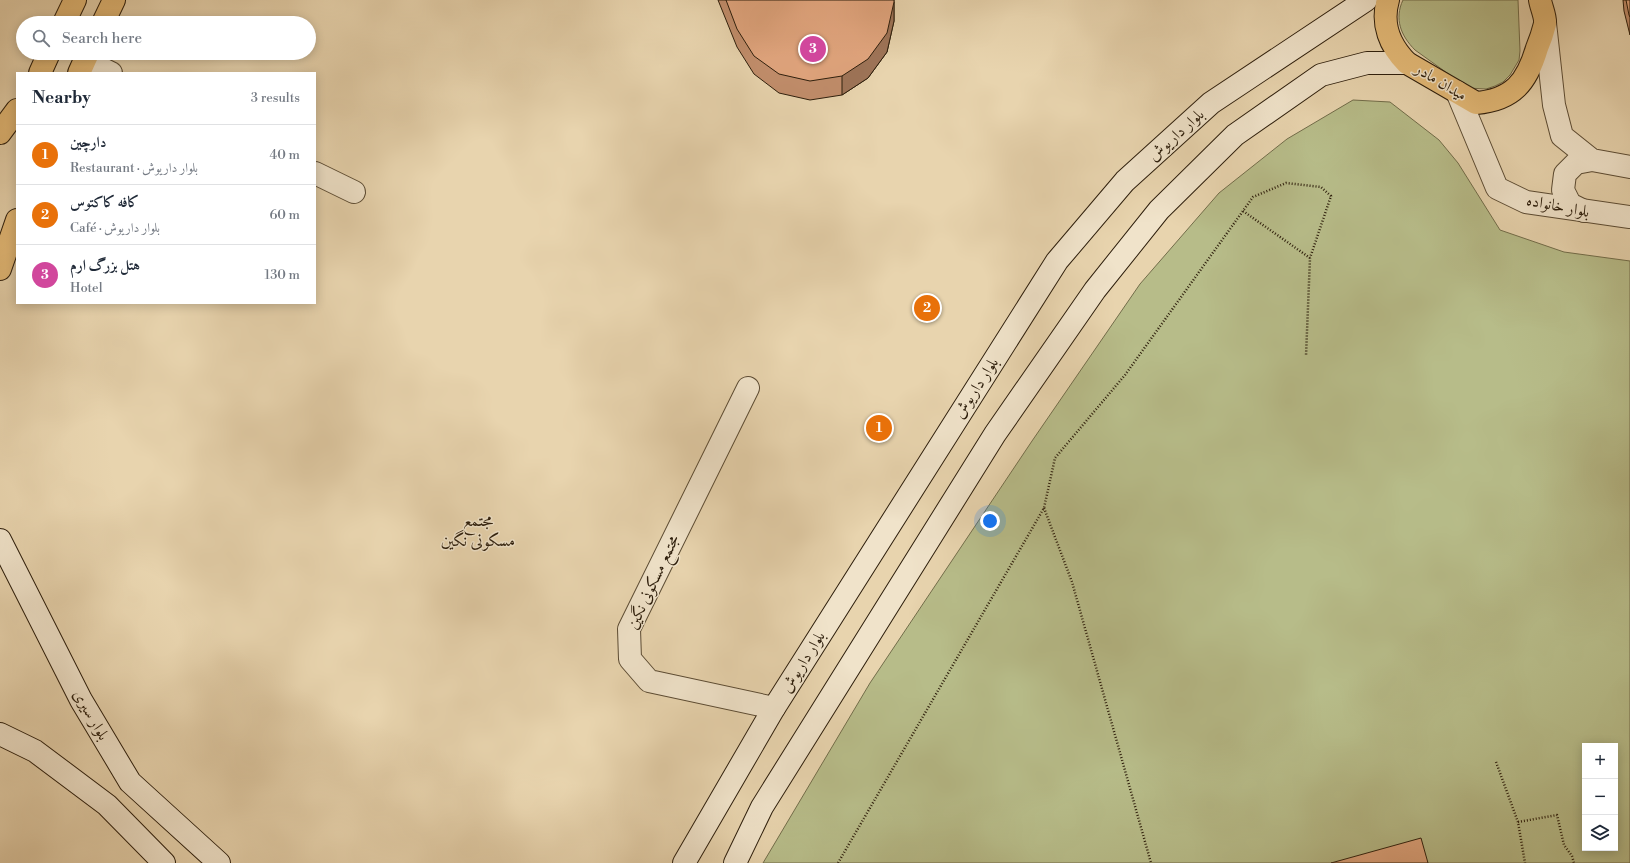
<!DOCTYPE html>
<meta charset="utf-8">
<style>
body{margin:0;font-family:"Libre Bodoni",Amiri,serif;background:#f2f2f3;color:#1f2937}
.controls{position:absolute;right:12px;bottom:12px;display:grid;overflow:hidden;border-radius:0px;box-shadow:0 2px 10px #0003}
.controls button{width:36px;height:36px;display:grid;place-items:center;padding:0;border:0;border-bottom:1px solid #e0e1e3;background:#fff;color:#1f2937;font:20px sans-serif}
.you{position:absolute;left:990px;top:521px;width:14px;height:14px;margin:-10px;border:3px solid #fff;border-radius:50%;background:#1a73e8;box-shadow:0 0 0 6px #1a73e833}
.badge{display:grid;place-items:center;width:26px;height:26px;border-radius:50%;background:#8f2418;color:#fff;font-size:13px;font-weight:700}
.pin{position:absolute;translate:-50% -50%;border:2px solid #fff;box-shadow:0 1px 4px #0006}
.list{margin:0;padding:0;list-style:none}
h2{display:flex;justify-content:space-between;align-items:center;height:52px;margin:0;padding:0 16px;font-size:17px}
h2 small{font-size:13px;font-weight:400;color:#747a83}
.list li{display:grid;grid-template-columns:26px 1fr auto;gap:12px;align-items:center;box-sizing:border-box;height:60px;padding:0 16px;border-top:1px solid #e0e1e3}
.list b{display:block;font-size:15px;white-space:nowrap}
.list p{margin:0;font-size:13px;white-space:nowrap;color:#747a83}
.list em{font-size:13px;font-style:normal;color:#747a83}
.icon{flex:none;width:22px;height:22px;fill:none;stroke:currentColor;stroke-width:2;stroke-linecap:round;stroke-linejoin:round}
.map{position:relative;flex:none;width:1630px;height:863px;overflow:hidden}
.search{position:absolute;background:#fff;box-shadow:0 2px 10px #0003;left:16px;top:16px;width:300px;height:44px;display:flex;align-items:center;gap:10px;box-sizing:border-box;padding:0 14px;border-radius:22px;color:#747a83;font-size:15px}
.panel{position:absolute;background:#fff;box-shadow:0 2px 10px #0003;left:16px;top:72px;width:300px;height:232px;border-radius:0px}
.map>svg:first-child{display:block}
.green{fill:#b7bc89;stroke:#726d4a;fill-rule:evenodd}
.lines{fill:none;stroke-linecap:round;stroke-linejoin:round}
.minor-casing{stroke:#5c4c34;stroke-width:24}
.tertiary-casing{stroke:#5c4c34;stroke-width:24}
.secondary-casing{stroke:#2d1e0c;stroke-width:24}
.primary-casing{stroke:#2d1e0c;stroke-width:24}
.path{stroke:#2d1e0c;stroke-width:2.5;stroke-dasharray:1 2;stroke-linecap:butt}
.minor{stroke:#f0e3ca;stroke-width:22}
.tertiary{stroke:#f0e3ca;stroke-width:22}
.secondary{stroke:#f0e3ca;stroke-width:22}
.primary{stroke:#e4ba77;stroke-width:22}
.wall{fill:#c28e6c;stroke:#2d1e0c}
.shaded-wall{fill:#9e7458;stroke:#2d1e0c}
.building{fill:#e1a57e;stroke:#2d1e0c}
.labels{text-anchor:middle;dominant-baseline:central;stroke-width:3;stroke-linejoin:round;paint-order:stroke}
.street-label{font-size:16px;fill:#2d1e0c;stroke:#f0e3ca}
.neighbourhood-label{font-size:17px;fill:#2d1e0c;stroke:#f0e3ca}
</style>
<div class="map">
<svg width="1630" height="863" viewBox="0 0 1630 863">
<rect width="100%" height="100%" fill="#e8d4ae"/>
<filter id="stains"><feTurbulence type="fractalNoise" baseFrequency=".005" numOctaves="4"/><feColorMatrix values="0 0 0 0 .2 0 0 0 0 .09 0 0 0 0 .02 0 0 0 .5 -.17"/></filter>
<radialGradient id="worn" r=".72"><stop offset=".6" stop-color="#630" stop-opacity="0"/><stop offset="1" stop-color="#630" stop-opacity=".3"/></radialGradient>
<!-- green -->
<g class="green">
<path d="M1403,0H1518L1520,51L1519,60L1510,75L1503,82L1495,86L1486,89L1468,88L1415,50C1401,36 1394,19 1403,0Z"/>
<path d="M1353,100L1390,102L1439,140L1458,163L1500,230L1564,252L1630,261V863H763L870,683L1032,441L1140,284L1219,193L1287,139ZM1585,746H1615V848H1585Z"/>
</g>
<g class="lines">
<defs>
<g id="minor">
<polyline points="85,60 111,73"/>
<polyline points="315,173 354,192"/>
<polyline points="748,388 629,629 630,659 649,681 774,708"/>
</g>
<g id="tertiary">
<polyline points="1545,23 1554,105 1562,136 1592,160 1630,167"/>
<polyline points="1457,92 1497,188 1526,202 1630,217"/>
<polyline points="1584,211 1570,204 1563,190 1565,174 1576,163 1592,160"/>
</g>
<g id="secondary">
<polyline points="0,540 81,700 130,782 219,863"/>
<polyline points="0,734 35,751 107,805 164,863"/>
<polyline points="684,863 774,708 1057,261 1125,181 1211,103 1366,0"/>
<polyline points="735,863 762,807 995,434 1095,290 1159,210 1235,135 1321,75 1367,63 1407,63"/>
</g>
<g id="primary">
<path d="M1388,0C1381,24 1390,46 1407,63L1476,103C1513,100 1527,82 1537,48C1540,41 1543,32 1545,24C1546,17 1541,7 1540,0"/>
<polyline points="64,23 75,0"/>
<polyline points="103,23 114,0"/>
<polyline points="40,73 49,53"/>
<polyline points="79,73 88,53"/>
<polyline points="0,133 17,110"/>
<polyline points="0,269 17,220"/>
</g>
</defs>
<!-- minor casing -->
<use href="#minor" class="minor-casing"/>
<!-- tertiary casing -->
<use href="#tertiary" class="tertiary-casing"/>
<!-- secondary casing -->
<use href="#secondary" class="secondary-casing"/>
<!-- primary casing -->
<use href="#primary" class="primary-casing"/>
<!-- path -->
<g class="path">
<polyline points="1243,211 1310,258"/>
<polyline points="1044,508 1072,582 1151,863"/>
<polyline points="1496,762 1518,822 1525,863"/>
<polyline points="1518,822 1557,815 1564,845 1572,856 1574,863"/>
<polyline points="838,863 1044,508 1055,458 1125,375 1253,197 1286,183 1321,187 1331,196 1310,258 1306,356"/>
</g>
<!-- minor -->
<use href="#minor" class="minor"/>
<!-- tertiary -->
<use href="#tertiary" class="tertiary"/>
<!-- secondary -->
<use href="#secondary" class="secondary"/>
<!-- primary -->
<use href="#primary" class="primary"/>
</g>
<!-- wall -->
<g class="wall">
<polygon points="718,0 894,0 894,21 887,52 868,78 842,95 810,100 779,93 754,74 737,47"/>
<polygon points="1623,0 1630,0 1630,35 1624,11"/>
</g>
<!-- shaded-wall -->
<polygon class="shaded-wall" points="894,2 894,21 887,52 868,78 842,95 842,76"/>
<!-- building -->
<g class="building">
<polygon points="726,0 894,0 894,2 887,33 868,59 842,76 810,81 779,74 754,56 737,29"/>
<polygon points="1626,0 1630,0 1630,17 1629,15"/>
<polygon points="1421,838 1428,863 1331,863"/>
</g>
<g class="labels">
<!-- street labels -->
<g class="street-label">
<text transform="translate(1441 82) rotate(31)">میدان مادر</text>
<text transform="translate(1176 135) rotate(-42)">بلوار داریوش</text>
<text transform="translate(1558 206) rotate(11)">بلوار خانواده</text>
<text transform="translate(976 388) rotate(-57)">بلوار داریوش</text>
<text transform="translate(653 582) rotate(-65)">مجتمع مسکونی نگین</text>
<text transform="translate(803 662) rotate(-58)">بلوار داریوش</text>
<text transform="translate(91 715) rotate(60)">بلوار سیری</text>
</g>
<!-- neighbourhood labels -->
<g class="neighbourhood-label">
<text x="478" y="521">مجتمع<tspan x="478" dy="20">مسکونی نگین</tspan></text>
</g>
</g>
<rect width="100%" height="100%" filter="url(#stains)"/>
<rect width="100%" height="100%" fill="url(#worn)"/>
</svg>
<div class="controls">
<button>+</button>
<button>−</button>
<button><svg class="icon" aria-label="layers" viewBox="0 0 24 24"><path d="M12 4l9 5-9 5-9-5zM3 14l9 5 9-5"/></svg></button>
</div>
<div class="you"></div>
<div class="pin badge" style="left:879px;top:428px;background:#e8710a">1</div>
<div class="pin badge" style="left:927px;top:308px;background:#e8710a">2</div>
<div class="pin badge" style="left:813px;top:49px;background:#d1479c">3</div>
<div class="search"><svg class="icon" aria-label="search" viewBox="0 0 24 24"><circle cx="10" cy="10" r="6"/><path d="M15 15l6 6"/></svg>Search here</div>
<section class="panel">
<h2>Nearby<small>3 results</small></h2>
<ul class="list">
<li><span class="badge" style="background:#e8710a">1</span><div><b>دارچین</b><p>Restaurant · بلوار داریوش</p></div><em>40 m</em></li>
<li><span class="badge" style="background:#e8710a">2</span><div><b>کافه کاکتوس</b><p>Café · بلوار داریوش</p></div><em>60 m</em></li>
<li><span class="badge" style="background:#d1479c">3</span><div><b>هتل بزرگ ارم</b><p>Hotel</p></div><em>130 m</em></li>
</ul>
</section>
</div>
